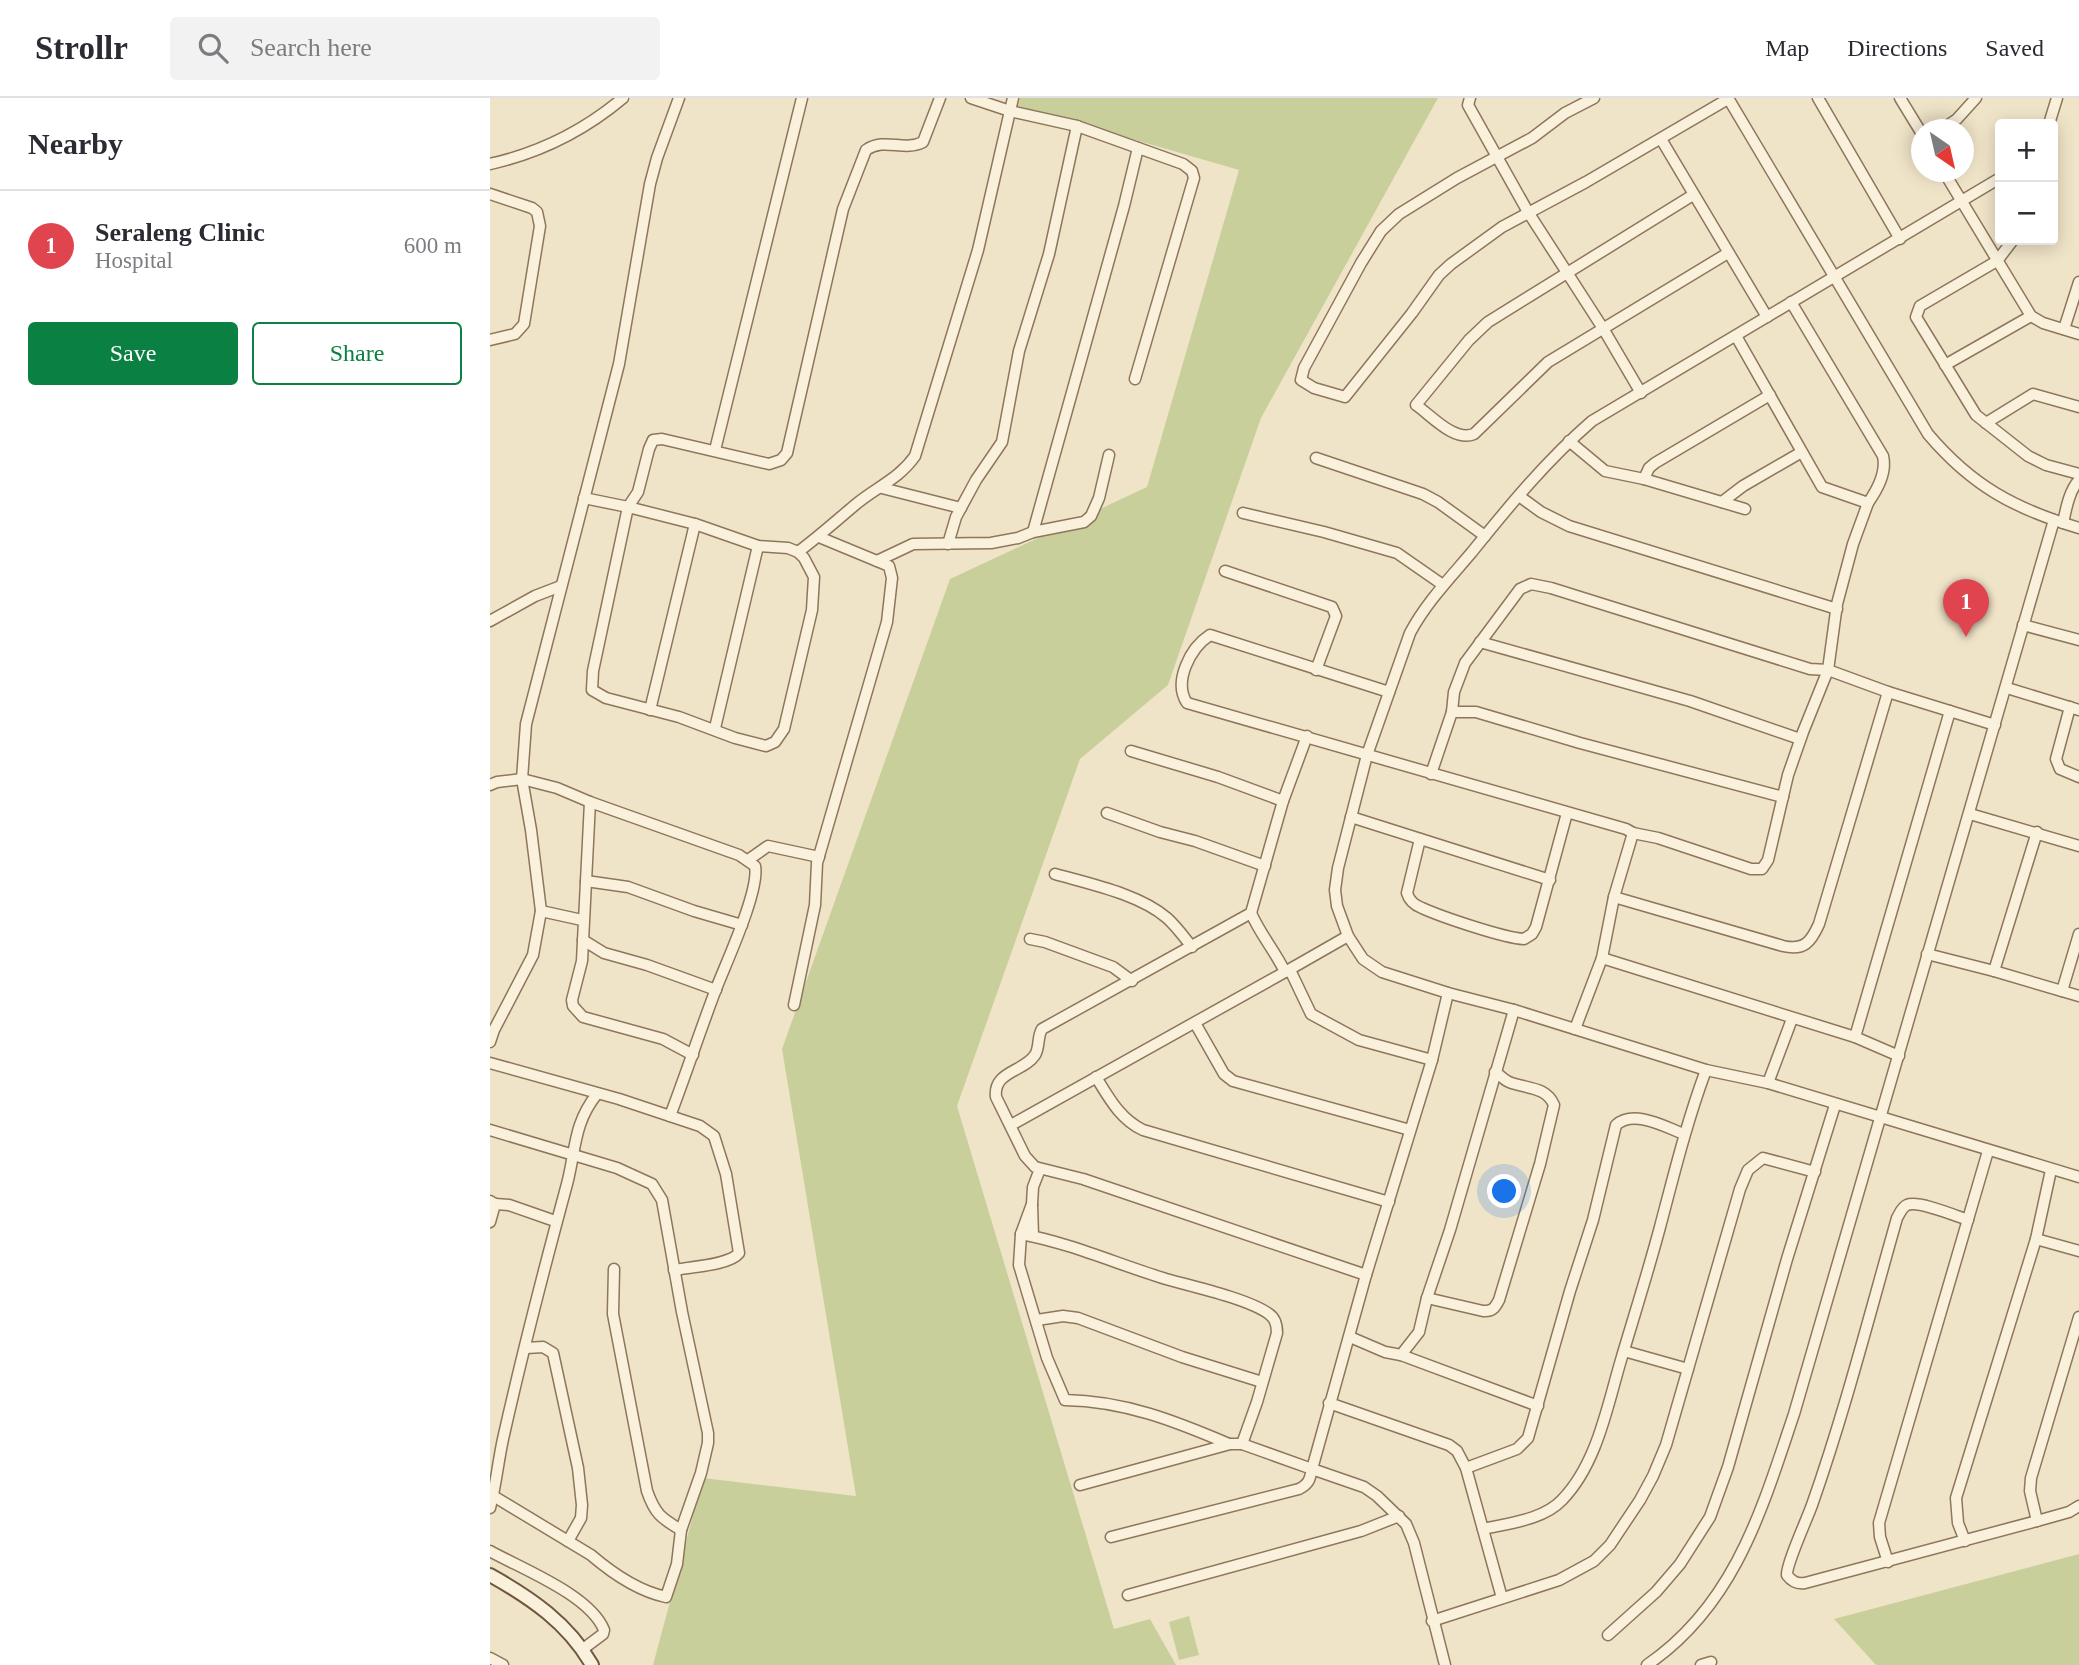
<!DOCTYPE html>
<meta charset="utf-8">
<style>
body{margin:0;font-family:Georgia,serif;background:#f2f2f3;color:#2b2b33}
.controls{position:absolute;right:21px;top:21px;display:grid;overflow:hidden;border-radius:7px;box-shadow:0 4px 18px #0003}
.controls button{width:63px;height:63px;display:grid;place-items:center;padding:0;border:0;border-bottom:2px solid #e1e1e2;background:#fff;color:#2b2b33;font:35px sans-serif}
.compass{position:absolute;left:1421px;top:21px;width:63px;height:63px;border-radius:50%;background:#fff;box-shadow:0 4px 18px #0003;rotate:146deg}
.you{position:absolute;left:1015px;top:1094px;width:24px;height:24px;margin:-18px;border:5px solid #fff;border-radius:50%;background:#1a73e8;box-shadow:0 0 0 10px #1a73e833}
.badge{display:grid;place-items:center;width:46px;height:46px;border-radius:50%;background:#0b8043;color:#fff;font-size:23px;font-weight:700}
.pin{position:absolute;translate:-50% -58px;filter:drop-shadow(0 2px 4px #0008)}
.pin::after{content:'';position:absolute;top:37px;width:24px;height:21px;background:inherit;clip-path:polygon(0 0,100% 0,50% 100%)}
.list{margin:0;padding:0;list-style:none}
h2{display:flex;justify-content:space-between;align-items:center;height:91px;margin:0;padding:0 28px;font-size:30px}
h2 small{font-size:23px;font-weight:400;color:#7c7c81}
.list li{display:grid;grid-template-columns:46px 1fr auto;gap:21px;align-items:center;box-sizing:border-box;height:112px;padding:0 28px;border-top:2px solid #e1e1e2}
.list b{display:block;font-size:26px;white-space:nowrap}
.list p{margin:0;font-size:23px;white-space:nowrap;color:#7c7c81}
.list em{font-size:23px;font-style:normal;color:#7c7c81}
.actions{display:flex;gap:14px;padding:21px 28px}
.actions a{flex:1;padding:16px 0;border:2px solid #0b8043;border-radius:7px;text-align:center;font-size:24px;color:#0b8043}
.actions .main{background:#0b8043;color:#fff}
.icon{flex:none;width:38px;height:38px;fill:none;stroke:currentColor;stroke-width:2;stroke-linecap:round;stroke-linejoin:round}
.map{position:relative;flex:none;width:1589px;height:1567px;overflow:hidden}
header{display:flex;align-items:center;gap:42px;box-sizing:border-box;height:98px;padding:0 35px;background:#fff;border-bottom:2px solid #e1e1e2}
header strong{font-size:33px}
nav{display:flex;gap:38px;margin-inline-start:auto;font-size:24px}
.search{width:490px;height:63px;background:#f2f2f3;display:flex;align-items:center;gap:18px;box-sizing:border-box;padding:0 24px;border-radius:7px;color:#7c7c81;font-size:26px}
main{display:flex}
aside{flex:1;background:#fff}
.map>svg:first-child{display:block}
.green{fill:#c9cf9b}
.lines{fill:none;stroke-linecap:round;stroke-linejoin:round}
.street-casing{stroke:#8d765c;stroke-width:13}
.secondary-casing{stroke:#6f573f;stroke-width:16}
.street{stroke:#faf1dc;stroke-width:10}
.secondary{stroke:#faf1dc;stroke-width:12}
</style>
<header>
<strong>Strollr</strong>
<div class="search"><svg class="icon" aria-label="search" viewBox="0 0 24 24"><circle cx="10" cy="10" r="6"/><path d="M15 15l6 6"/></svg>Search here</div>
<nav><a>Map</a><a>Directions</a><a>Saved</a></nav>
</header>
<main>
<aside>
<h2>Nearby<small></small></h2>
<ul class="list">
<li><span class="badge" style="background:#e0444e">1</span><div><b>Seraleng Clinic</b><p>Hospital</p></div><em>600 m</em></li>
</ul>
<div class="actions"><a class="main">Save</a><a>Share</a></div>
</aside>
<div class="map">
<svg width="1589" height="1567" viewBox="0 0 1589 1567">
<rect width="100%" height="100%" fill="#f0e4c8"/>
<!-- green -->
<g class="green">
<polygon points="530,0 948,0 771,320 678,587 590,661 467,1008 624,1531 660,1521 686,1567 163,1567 213,1380 366,1398 292,951 460,481 657,389 749,72 528,8"/>
<polygon points="1589,1456 1589,1567 1386,1567 1344,1521"/>
<polygon points="699,1518 709,1557 689,1562 679,1524"/>
</g>
<g class="lines">
<defs>
<g id="street">
<polyline points="481,0 520,13 587,28 693,66 702,73 704,80 645,281"/>
<polyline points="980,0 978,7 1038,114 1114,232 1151,295"/>
<polyline points="1104,0 1075,15 1042,40 967,80 909,116 891,133 871,165 814,270 811,282 824,290 855,299 922,215 949,177 961,166 1012,129 1096,84 1238,1"/>
<path d="M1238,0L1438,336C1482,388 1525,411 1589,430"/>
<polyline points="1328,0 1410,141"/>
<polyline points="1410,0 1432,36"/>
<polyline points="1559,26 1567,0"/>
<polyline points="1451,32 1467,21 1486,0"/>
<polyline points="1171,41 1277,219"/>
<path d="M0,66C49,55 95,32 133,0"/>
<polyline points="1454,74 1541,218 1553,225 1589,236"/>
<path d="M1510,80L1102,323C1057,362 1019,408 982,454C960,480 936,505 920,535L877,657L848,770L845,792L847,808L858,838L873,861L892,874L958,895L1024,912L1216,972L1278,985L1589,1079"/>
<polyline points="0,96 42,110 47,114 50,128 34,226 25,236 0,242"/>
<path d="M1203,97L998,224L979,242L926,307C942,318 964,344 984,336L1058,264L1238,155"/>
<polyline points="1523,142 1507,163 1430,208 1426,219 1486,317 1538,358 1556,367 1589,376"/>
<polyline points="1574,231 1589,184"/>
<path d="M1246,238L1332,389L1378,405C1387,392 1397,375 1393,358L1301,204"/>
<polyline points="1455,267 1541,218"/>
<polyline points="1496,325 1543,296 1589,309"/>
<polyline points="1079,343 1115,373 1154,381 1255,411"/>
<polyline points="225,352 312,0"/>
<polyline points="826,360 933,396 948,404 995,438"/>
<polyline points="1154,381 1159,370 1165,365 1280,297"/>
<polyline points="392,390 471,410"/>
<polyline points="1029,398 1051,414 1079,428 1347,511"/>
<path d="M94,400L138,409L205,426L268,448L298,450L308,454L314,460L324,479L322,512L294,631L285,644L276,648L245,640L189,619L116,600L102,592L103,573L138,409L148,394L159,351L163,342L172,341L279,366L291,362L297,355L353,111L376,52C395,39 414,54 433,44L450,0"/>
<polyline points="1232,404 1253,388 1310,355"/>
<polyline points="753,415 834,434 907,455 953,487"/>
<path d="M1573,425C1576,411 1579,393 1589,382"/>
<polyline points="543,434 634,108 648,50"/>
<polyline points="458,446 466,419 486,382 512,344 529,253 559,156 587,28"/>
<path d="M308,454C328,439 346,423 365,407C386,389 408,382 425,358L488,152L523,0"/>
<polyline points="387,463 423,446 501,445 528,440 543,434 594,424 601,418 609,400 619,357"/>
<polyline points="735,473 842,509 846,518 826,572"/>
<polyline points="0,523 45,498 71,488"/>
<polyline points="1533,527 1589,542"/>
<polyline points="990,544 1200,603 1310,641"/>
<polyline points="1517,590 1589,612"/>
<path d="M899,594L720,537C700,550 683,584 697,605L1136,731L1143,735L1124,799L1112,860L1085,931"/>
<polyline points="1580,609 1566,661 1570,671 1589,679"/>
<polyline points="160,612 205,426"/>
<polyline points="962,614 986,614 1090,645 1293,699"/>
<polyline points="225,630 268,448"/>
<path d="M817,638L793,703L761,815L552,931C547,939 550,949 545,957C534,974 503,973 506,999L535,1058L545,1069L593,1081L876,1177"/>
<polyline points="641,653 728,679 793,703"/>
<polyline points="941,676 962,614 964,594 975,565 1030,491 1041,486 1061,490 1320,571 1338,572 1398,594 1505,627"/>
<path d="M0,687L7,684L32,681L67,690L100,704L249,757L265,768C270,792 236,865 226,891C210,933 196,976 180,1018"/>
<polyline points="100,704 92,863 82,902 83,908 93,919 173,941 203,957"/>
<polyline points="617,715 670,734 705,743 775,768"/>
<polyline points="1480,716 1589,748"/>
<polyline points="861,719 1060,782"/>
<polyline points="1143,735 1168,740 1261,771 1272,771 1278,762 1298,677 1313,634 1338,572 1347,506 1363,446 1378,405"/>
<path d="M930,741L917,795C919,802 924,807 932,810C952,819 1014,840 1034,841L1042,836L1046,829L1077,715"/>
<polyline points="258,762 278,748 329,759"/>
<path d="M565,776C600,786 649,796 677,820C686,828 694,839 702,849"/>
<polyline points="96,783 138,789 204,813 252,827"/>
<path d="M1124,799L1293,848C1314,853 1321,844 1329,826L1398,594"/>
<polyline points="51,813 92,822"/>
<polyline points="540,841 555,844 623,869 642,883"/>
<polyline points="93,842 114,855 157,867 226,892"/>
<polyline points="1437,856 1504,873 1589,898"/>
<polyline points="1112,860 1365,939 1409,958"/>
<polyline points="800,872 821,916 869,942 942,962"/>
<polyline points="1504,873 1547,734"/>
<polyline points="795,874 858,838"/>
<polyline points="1572,893 1589,836"/>
<polyline points="304,907 325,807 327,765 397,524 402,480 399,468 329,439"/>
<polyline points="705,925 734,976 743,983 920,1032"/>
<polyline points="1365,939 1460,613"/>
<polyline points="0,944 4,932 43,857 51,813 41,732 32,681 36,626 129,266 160,86 167,60 189,0"/>
<path d="M0,965L129,1001L210,1028L224,1038L236,1076L249,1155C240,1167 200,1169 184,1172"/>
<path d="M606,979C619,1000 630,1021 653,1032L899,1104"/>
<polyline points="1278,985 1302,921"/>
<path d="M521,1027L795,874C785,853 770,836 761,815"/>
<path d="M0,1032L127,1070L162,1086L172,1102L192,1214L218,1335V1345L211,1375L191,1432L187,1466L176,1499C148,1493 122,1475 101,1457L0,1396"/>
<path d="M550,1071L543,1089L542,1106L531,1136L529,1167L557,1260L575,1302C635,1303 685,1323 739,1346"/>
<polyline points="5,1106 19,1107 65,1123"/>
<polyline points="542,1107 543,1138"/>
<path d="M1478,1122C1466,1118 1428,1102 1417,1107C1412,1109 1410,1115 1407,1120C1380,1215 1355,1313 1322,1407C1317,1421 1296,1467 1297,1477C1302,1484 1307,1486 1315,1485L1547,1423L1579,1414L1589,1408"/>
<polyline points="0,1124 5,1106 0,1103"/>
<path d="M531,1136C580,1145 627,1166 676,1181C701,1188 759,1201 779,1216C785,1220 787,1227 787,1235L767,1304L752,1346"/>
<polyline points="1546,1141 1589,1153"/>
<path d="M124,1171L123,1216L157,1393C165,1416 171,1420 191,1432"/>
<polyline points="937,1200 960,1132 1024,912"/>
<polyline points="547,1222 573,1218 588,1220 692,1259 772,1284"/>
<path d="M860,1239L895,1254L911,1257L929,1234L937,1200L993,1213C1003,1214 1005,1209 1009,1202L1050,1066L1064,1007C1056,988 1036,991 1019,984C1014,982 1010,977 1005,974"/>
<polyline points="36,1250 53,1249 63,1255 88,1370 92,1407 91,1420 78,1443"/>
<polyline points="1134,1253 1198,1271"/>
<polyline points="911,1257 1048,1308"/>
<polyline points="839,1305 959,1347 967,1353 976,1370 1012,1500"/>
<path d="M976,1370L1027,1351L1038,1340L1080,1193L1103,1122L1126,1027C1144,1011 1175,1029 1194,1036"/>
<path d="M590,1387L740,1346H752L822,1371C820,1381 819,1386 809,1391L621,1439"/>
<path d="M0,1410C6,1387 8,1364 13,1341C32,1256 54,1171 77,1086C86,1052 83,1026 107,996"/>
<polyline points="1547,1423 1540,1393 1541,1380 1589,1219"/>
<path d="M993,1431C1019,1425 1053,1422 1072,1402C1107,1366 1117,1309 1131,1262C1144,1218 1158,1174 1170,1129C1184,1076 1197,1023 1216,972"/>
<polyline points="1475,1443 1468,1425 1466,1400 1546,1141 1561,1072"/>
<path d="M0,1453C32,1471 100,1497 114,1532L113,1536L93,1551"/>
<polyline points="1398,1464 1390,1439 1389,1425 1498,1053"/>
<polyline points="638,1497 871,1433 909,1418"/>
<polyline points="942,1523 1069,1482 1104,1463 1120,1447 1150,1402 1163,1378 1176,1347 1250,1091 1258,1072 1273,1060 1325,1074"/>
<polyline points="1118,1537 1166,1494 1190,1466 1220,1419 1238,1369 1297,1161 1345,1007"/>
<polyline points="0,1560 13,1567"/>
<polyline points="955,1567 924,1445 916,1426 887,1398 874,1389 822,1371 876,1177 942,962 958,895"/>
<path d="M1157,1567C1245,1507 1272,1411 1304,1316L1564,422"/>
<polyline points="1211,1567 1221,1564"/>
</g>
<path id="secondary" d="M0,1477C41,1500 78,1525 102,1567"/>
</defs>
<!-- street casing -->
<use href="#street" class="street-casing"/>
<!-- secondary casing -->
<use href="#secondary" class="secondary-casing"/>
<!-- street -->
<use href="#street" class="street"/>
<!-- secondary -->
<use href="#secondary" class="secondary"/>
</g>
</svg>
<div class="controls">
<button>+</button>
<button>−</button>
</div>
<svg class="compass" viewBox="-18 -18 36 36"><path d="M0-13l5 13h-10z" fill="#e53935"/><path d="M0 13l5-13h-10z" fill="#7c7c81"/></svg>
<div class="you"></div>
<div class="pin badge" style="left:1476px;top:539px;background:#e0444e">1</div>
</div>
</main>
